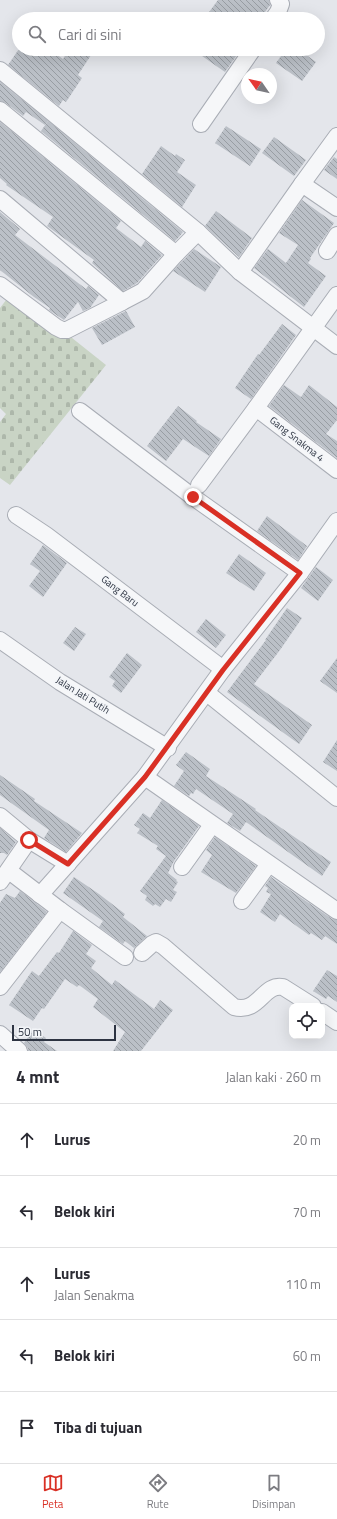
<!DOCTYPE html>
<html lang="id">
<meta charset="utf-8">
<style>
body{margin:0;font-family:"Titillium Web",sans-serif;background:#f2f2f3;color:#2b2b33}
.controls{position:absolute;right:12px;bottom:12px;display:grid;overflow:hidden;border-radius:8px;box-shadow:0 4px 16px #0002}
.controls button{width:36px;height:36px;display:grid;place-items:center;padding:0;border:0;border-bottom:1px solid #e1e1e2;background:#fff;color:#2b2b33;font:20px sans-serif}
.compass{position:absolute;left:241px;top:68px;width:36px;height:36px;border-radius:50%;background:#fff;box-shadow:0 4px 16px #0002;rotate:304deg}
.scale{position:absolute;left:12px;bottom:10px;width:104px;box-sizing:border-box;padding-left:4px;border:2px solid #2d3442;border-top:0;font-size:11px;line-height:14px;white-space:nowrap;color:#2d3442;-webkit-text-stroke:3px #f3f5f8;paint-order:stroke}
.stop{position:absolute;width:12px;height:12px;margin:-9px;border:3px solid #d93025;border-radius:50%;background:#fff}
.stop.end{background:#d93025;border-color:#fff;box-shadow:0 1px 4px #0008}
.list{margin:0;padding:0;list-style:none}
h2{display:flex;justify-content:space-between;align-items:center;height:52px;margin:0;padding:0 16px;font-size:17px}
h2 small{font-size:13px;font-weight:400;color:#7c7c81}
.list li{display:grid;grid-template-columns:26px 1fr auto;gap:12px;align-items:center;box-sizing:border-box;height:72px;padding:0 16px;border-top:1px solid #e1e1e2}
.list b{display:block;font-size:15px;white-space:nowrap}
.list p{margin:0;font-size:13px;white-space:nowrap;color:#7c7c81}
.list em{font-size:13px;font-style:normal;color:#7c7c81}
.icon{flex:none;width:22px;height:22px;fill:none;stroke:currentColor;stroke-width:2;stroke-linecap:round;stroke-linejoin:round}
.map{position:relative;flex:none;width:337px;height:1051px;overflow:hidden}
.search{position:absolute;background:#fff;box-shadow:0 4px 16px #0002;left:12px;right:12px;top:12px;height:44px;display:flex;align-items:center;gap:10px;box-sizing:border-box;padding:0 14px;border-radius:22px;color:#7c7c81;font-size:15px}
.sheet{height:412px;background:#fff}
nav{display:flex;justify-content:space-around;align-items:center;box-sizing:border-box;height:56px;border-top:1px solid #e1e1e2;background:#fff;font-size:11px;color:#7c7c81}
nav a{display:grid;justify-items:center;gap:2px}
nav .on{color:#d93025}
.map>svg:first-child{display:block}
.cemetery{fill:url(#cemetery-stones)}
.building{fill:url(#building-back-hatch)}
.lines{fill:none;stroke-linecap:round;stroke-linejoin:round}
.minor-casing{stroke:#a9adb5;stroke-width:18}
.minor{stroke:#f6f7f9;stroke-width:16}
.route{stroke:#d93025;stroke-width:5}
.labels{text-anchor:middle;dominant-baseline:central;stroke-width:3;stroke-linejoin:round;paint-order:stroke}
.street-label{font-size:10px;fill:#2d3442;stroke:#f3f5f8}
</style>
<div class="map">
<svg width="337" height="1051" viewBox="0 0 337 1051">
<defs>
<pattern id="cemetery-stones" width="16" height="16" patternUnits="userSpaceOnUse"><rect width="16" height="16" fill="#c9d4c5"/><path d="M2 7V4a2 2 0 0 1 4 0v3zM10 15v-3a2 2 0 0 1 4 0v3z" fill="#adb7aa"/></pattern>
<pattern id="building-back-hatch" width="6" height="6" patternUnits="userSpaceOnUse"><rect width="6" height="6" fill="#bbc0c7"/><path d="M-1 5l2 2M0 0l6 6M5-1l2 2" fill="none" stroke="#989da3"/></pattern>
</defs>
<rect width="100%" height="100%" fill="#e4e6eb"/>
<!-- cemetery -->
<polygon class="cemetery" points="13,291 106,365 10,485 0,478 0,422 6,414 0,408 0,308"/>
<!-- building -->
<g class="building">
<polygon points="218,0 269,0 270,5 260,19 204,19"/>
<polygon points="19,49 49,49 63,59 69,49 95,49 78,75 82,78 66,102 63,100 59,106 8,65"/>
<polygon points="192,49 241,49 225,72"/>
<polygon points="286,49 298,49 316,62 302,81 276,63"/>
<polygon points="0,82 48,121 45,125 26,112 23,116 6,103 0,101"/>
<polygon points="48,121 183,232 178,238 175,241 41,131"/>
<polygon points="0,122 121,221 116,228 141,247 145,241 162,255 137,283 123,291 92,263 94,260 47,226 53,217 6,185 7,184 0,178"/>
<polygon points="226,126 261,149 250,166 215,143"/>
<polygon points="274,137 306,160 294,176 262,153"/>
<polygon points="161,146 175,156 176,154 185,160 177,172 196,185 182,207 142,174"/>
<polygon points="334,157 337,159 337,179 324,170"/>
<polygon points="302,200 334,223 310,258 311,259 308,263 326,276 304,307 254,268 268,249 286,263 298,245 279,233"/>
<polygon points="216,211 252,238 239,257 205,226"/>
<polygon points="0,212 20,229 15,235 86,289 88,286 99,295 90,308 83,311 78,302 64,320 49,310 50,308 34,297 0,270"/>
<polygon points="194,249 221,267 205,292 173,271"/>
<polygon points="126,311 135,327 102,345 92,328"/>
<polygon points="282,324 296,335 251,399 235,388 258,354 259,355"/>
<polygon points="284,385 301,397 309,385 337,407 337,420 326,434 337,441 337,458 269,406"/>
<polygon points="178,406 197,421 196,422 221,439 209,456 183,439 166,461 147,446"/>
<polygon points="267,516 307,546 298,560 257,531"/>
<polygon points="43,545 67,563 43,597 29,586 40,571 30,564"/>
<polygon points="239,554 266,573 254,591 226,573"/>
<polygon points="316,567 333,580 318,601 301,588"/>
<polygon points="287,608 302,618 280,650 254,684 312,725 299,744 227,692 266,640 265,640"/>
<polygon points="206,619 226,635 216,648 196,632"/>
<polygon points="75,627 86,634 74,651 63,643"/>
<polygon points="127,653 142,665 121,693 112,686 115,681 109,677"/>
<polygon points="337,658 337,693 320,681"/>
<polygon points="337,740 337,771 323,762"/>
<polygon points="186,752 210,769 206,776 256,809 255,810 331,862 322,876 246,822 240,831 227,823 233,814 196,789 193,794 191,793 189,796 174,786 184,771 176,765"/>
<polygon points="0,775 35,799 34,801 82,833 66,852 44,838 49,830 0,795"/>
<polygon points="162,800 199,826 174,861 168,873 177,880 176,881 178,882 173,890 177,892 171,902 166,899 160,907 155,904 153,906 145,900 147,896 140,891 166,856 156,849 158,846 137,833 140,829 134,825 143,813 150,818"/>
<polygon points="0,828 16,842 7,855 4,853 0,853"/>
<polygon points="215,837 256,866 236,893 201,872 212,855 206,850"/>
<polygon points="74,877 99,894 125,914 123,917 147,936 134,948 125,941 123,944 99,927 103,921 63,893"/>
<polygon points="271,877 332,919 337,920 337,944 325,936 322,940 311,933 309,935 280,914 275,922 260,912 271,894 266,892 268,888 265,886"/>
<polygon points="20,891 47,912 0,972 0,903 6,894 15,898"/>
<polygon points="73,931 92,945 86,954 96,961 91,968 112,985 115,980 154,1009 160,1000 173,1010 141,1051 113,1051 125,1032 93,1007 98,999 79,985 77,987 65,979 44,1009 42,1008 33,1021 9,1005 32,971 39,976 57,952 59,953"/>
<polygon points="327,970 337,976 337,1002 328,996 326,999 313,991"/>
<polygon points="33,1029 46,1038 44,1042 57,1051 28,1051 28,1048 24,1043"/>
</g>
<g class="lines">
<defs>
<g id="minor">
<polyline points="273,19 278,12 281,4 278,0"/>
<polyline points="0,70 198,232 240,272 337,346"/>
<polyline points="0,110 176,254"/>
<polyline points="201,124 253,49"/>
<polyline points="302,184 337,136"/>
<polyline points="0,199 122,302 143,291 176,254 198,232"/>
<polyline points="327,251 337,235"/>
<polyline points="240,272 302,184 337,208"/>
<polyline points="0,285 56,327 62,330 67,330 122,302"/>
<polyline points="256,408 337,470"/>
<polyline points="80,411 193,497 300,573"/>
<polyline points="199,485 256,408 337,295"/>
<polyline points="16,515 46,535 223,669"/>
<polyline points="0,640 60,682 168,748"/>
<polyline points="207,693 337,798"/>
<polyline points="145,777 337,911"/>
<polyline points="0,816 29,840 68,864"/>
<polyline points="182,867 212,825"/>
<polyline points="9,871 60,910 125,957"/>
<polyline points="0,882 29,840"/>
<polyline points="40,895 145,777 223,669 300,573 337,521"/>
<polyline points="242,901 269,864"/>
<path d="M142,953L152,944L156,942L163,946L234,1007C259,1014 263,983 283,987L313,1006"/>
<polyline points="0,987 60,910"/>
<polyline points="322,1012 337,1022"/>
<polyline points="0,1034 19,1051"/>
</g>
</defs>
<!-- minor casing -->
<use href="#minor" class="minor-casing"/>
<!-- minor -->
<use href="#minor" class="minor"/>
</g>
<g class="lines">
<!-- route -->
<polyline class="route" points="29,840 68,864 145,777 223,670 300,573 193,497"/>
</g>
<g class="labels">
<!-- street labels -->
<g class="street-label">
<text transform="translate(297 439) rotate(38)">Gang Snakma 4</text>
<text transform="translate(120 591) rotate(37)">Gang Baru</text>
<text transform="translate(83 695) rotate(32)">Jalan Jati Putih</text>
</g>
</g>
</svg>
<div class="controls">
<button><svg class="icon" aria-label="locate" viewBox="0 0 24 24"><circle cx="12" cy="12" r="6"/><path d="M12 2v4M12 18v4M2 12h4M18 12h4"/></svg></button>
</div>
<svg class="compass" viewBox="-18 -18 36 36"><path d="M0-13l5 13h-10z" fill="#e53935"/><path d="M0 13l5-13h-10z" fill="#7c7c81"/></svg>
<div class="scale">50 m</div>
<div class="stop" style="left:29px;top:840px"></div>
<div class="stop end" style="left:193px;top:497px"></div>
<div class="search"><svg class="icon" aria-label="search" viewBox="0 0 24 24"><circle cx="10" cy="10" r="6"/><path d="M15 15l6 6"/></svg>Cari di sini</div>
</div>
<section class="sheet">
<h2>4 mnt<small>Jalan kaki · 260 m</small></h2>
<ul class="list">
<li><svg class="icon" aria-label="ahead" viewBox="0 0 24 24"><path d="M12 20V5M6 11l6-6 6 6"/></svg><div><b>Lurus</b></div><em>20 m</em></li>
<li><svg class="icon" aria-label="left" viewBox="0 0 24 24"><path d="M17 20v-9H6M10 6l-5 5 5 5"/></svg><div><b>Belok kiri</b></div><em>70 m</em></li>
<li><svg class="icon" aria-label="ahead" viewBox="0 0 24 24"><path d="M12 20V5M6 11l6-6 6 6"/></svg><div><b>Lurus</b><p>Jalan Senakma</p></div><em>110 m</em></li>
<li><svg class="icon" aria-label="left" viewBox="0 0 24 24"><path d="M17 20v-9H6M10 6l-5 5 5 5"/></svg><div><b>Belok kiri</b></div><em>60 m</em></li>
<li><svg class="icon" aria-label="arrive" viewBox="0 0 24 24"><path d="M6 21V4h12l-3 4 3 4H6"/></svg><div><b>Tiba di tujuan</b></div></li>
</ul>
</section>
<nav>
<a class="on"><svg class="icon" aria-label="map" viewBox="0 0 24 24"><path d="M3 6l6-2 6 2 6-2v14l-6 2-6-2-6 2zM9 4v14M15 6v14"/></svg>Peta</a>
<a><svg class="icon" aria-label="directions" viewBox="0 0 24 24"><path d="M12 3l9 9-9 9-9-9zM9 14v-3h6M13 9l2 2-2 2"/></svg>Rute</a>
<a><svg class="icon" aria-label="saved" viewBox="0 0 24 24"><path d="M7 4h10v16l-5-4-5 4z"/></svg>Disimpan</a>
</nav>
